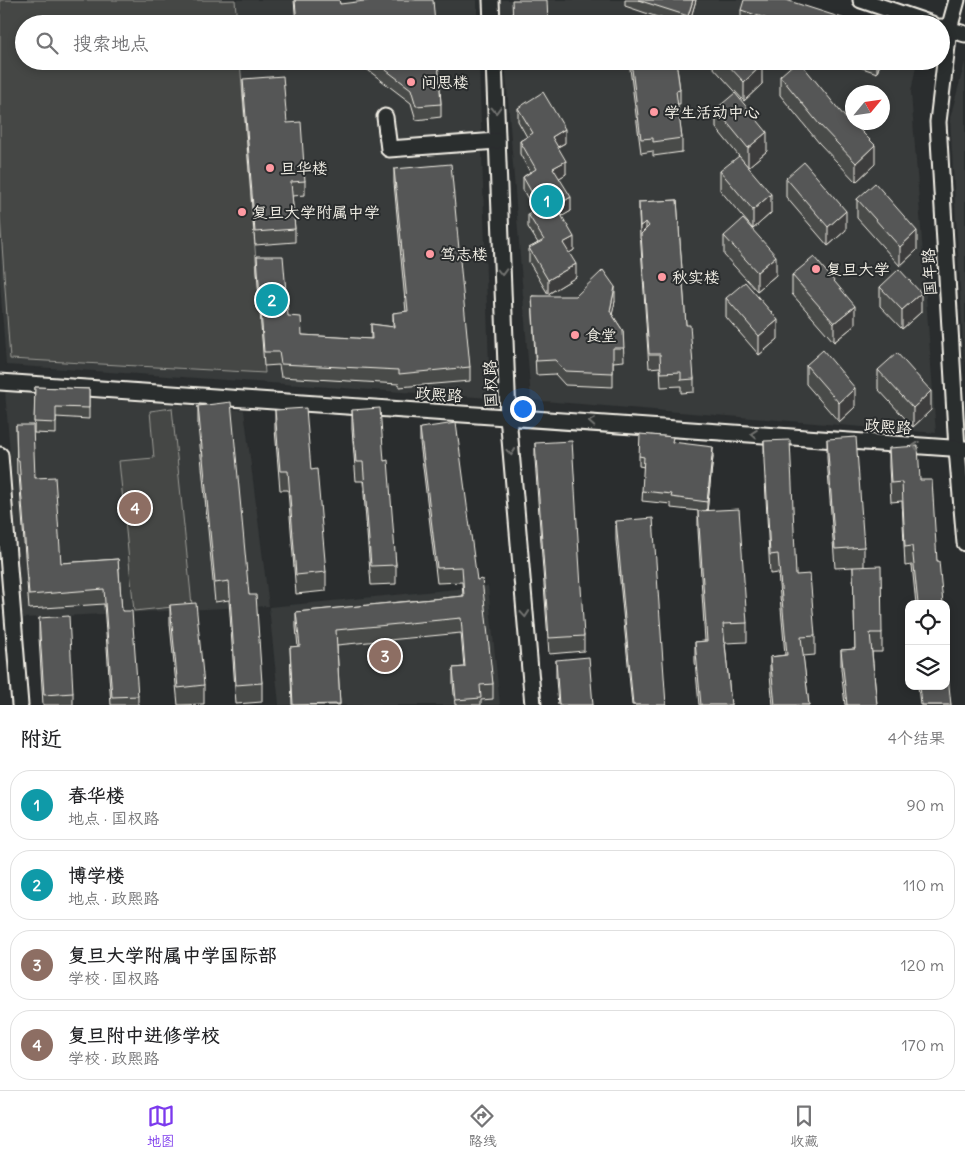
<!DOCTYPE html>
<html lang="zh">
<meta charset="utf-8">
<style>
body{margin:0;font-family:Delius,"LXGW WenKai TC",sans-serif;background:#f6f6f6;color:#202124}
.controls{position:absolute;right:15px;bottom:15px;display:grid;overflow:hidden;border-radius:10px;box-shadow:0 2px 8px #0003}
.controls button{width:45px;height:45px;display:grid;place-items:center;padding:0;border:0;border-bottom:1px solid #e0e0e0;background:#fff;color:#202124;font:25px sans-serif}
.compass{position:absolute;left:845px;top:85px;width:45px;height:45px;border-radius:50%;background:#fff;box-shadow:0 2px 8px #0003;rotate:61deg}
.you{position:absolute;left:522px;top:408px;width:18px;height:18px;margin:-12px;border:4px solid #fff;border-radius:50%;background:#1a73e8;box-shadow:0 0 0 8px #1a73e833}
.badge{display:grid;place-items:center;width:32px;height:32px;border-radius:50%;background:#7c3aed;color:#fff;font-size:16px;font-weight:700}
.pin{position:absolute;translate:-50% -50%;border:2px solid #fff;box-shadow:0 1px 5px #0006}
.list{margin:0;padding:0;list-style:none}
h2{display:flex;justify-content:space-between;align-items:center;height:65px;margin:0;padding:0 20px;font-size:21px}
h2 small{font-size:16px;font-weight:400;color:#757577}
.list li{display:grid;grid-template-columns:32px 1fr auto;gap:15px;align-items:center;box-sizing:border-box;height:70px;margin:0 10px 10px;padding:0 10px;border:1px solid #e0e0e0;border-radius:20px}
.list b{display:block;font-size:19px;white-space:nowrap}
.list p{margin:0;font-size:16px;white-space:nowrap;color:#757577}
.list em{font-size:16px;font-style:normal;color:#757577}
.icon{flex:none;width:28px;height:28px;fill:none;stroke:currentColor;stroke-width:2;stroke-linecap:round;stroke-linejoin:round}
.map{position:relative;flex:none;width:965px;height:705px;overflow:hidden}
.search{position:absolute;background:#fff;box-shadow:0 2px 8px #0003;left:15px;right:15px;top:15px;height:55px;display:flex;align-items:center;gap:12px;box-sizing:border-box;padding:0 18px;border-radius:28px;color:#757577;font-size:19px}
.sheet{height:385px;background:#fff}
nav{display:flex;justify-content:space-around;align-items:center;box-sizing:border-box;height:70px;border-top:1px solid #e0e0e0;background:#fff;font-size:14px;color:#757577}
nav a{display:grid;justify-items:center;gap:2px}
nav .on{color:#7c3aed}
.map>svg:first-child{display:block}
.built{fill:#373a3a;fill-rule:evenodd}
.green{fill:#444645;stroke:#9c9c96}
.lines{fill:none;stroke-linecap:round;stroke-linejoin:round}
.minor-casing{stroke:#f4f1e8;stroke-width:19}
.minor{stroke:#2a2d2e;stroke-width:15}
.wall{fill:#494b4a;stroke:#f4f1e8}
.shaded-wall{fill:#3c3d3c;stroke:#f4f1e8}
.building{fill:#555756;stroke:#f4f1e8}
.oneway{stroke:#71726f}
.poi-dot{fill:#ff9aa2;stroke:#2a2d2e;stroke-width:2}
.labels{text-anchor:middle;dominant-baseline:central;stroke-width:4;stroke-linejoin:round;paint-order:stroke}
.poi-label{font-size:16px;fill:#f4f1e8;stroke:#2a2d2e;text-anchor:start}
.street-label{font-size:16px;fill:#f4f1e8;stroke:#2a2d2e}
</style>
<div class="map">
<svg width="965" height="705" viewBox="0 0 965 705">
<rect width="100%" height="100%" fill="#2a2d2e"/>
<filter id="ink" filterUnits="userSpaceOnUse"><feTurbulence type="fractalNoise" baseFrequency=".02" numOctaves="2"/><feDisplacementMap in="SourceGraphic" scale="10" xChannelSelector="R" yChannelSelector="G"/><feConvolveMatrix kernelMatrix="1 2 1 2 8 2 1 2 1" color-interpolation-filters="sRGB"/></filter>
<g filter="url(#ink)">
<!-- built -->
<g class="built">
<polygon points="0,0 477,0 477,24 24,24 24,61 479,61 490,398 6,365 0,283"/>
<polygon points="500,0 757,0 840,24 502,24"/>
<path d="M505,61H917L911,92L936,433L531,400ZM852,92H882V122H852Z"/>
<polygon points="965,62 965,373 950,118"/>
<polygon points="5,391 244,410 269,606 23,618"/>
<polygon points="488,586 500,705 279,705 269,607"/>
</g>
<!-- green -->
<g class="green">
<polygon points="0,0 235,0 237,24 24,24 24,61 240,61 265,373 10,359 0,216"/>
<polygon points="172,408 192,605 134,611 119,461 154,458 150,411"/>
</g>
<g class="lines">
<defs>
<g id="minor">
<polyline points="491,0 492,24"/>
<polyline points="861,0 932,24"/>
<polyline points="957,0 949,29 938,122 957,449 965,543"/>
<polyline points="941,27 965,34"/>
<polyline points="494,61 508,416 533,705"/>
<polyline points="385,117 389,149 497,141"/>
<polyline points="0,382 965,449"/>
<polyline points="0,455 20,705"/>
</g>
</defs>
<!-- minor casing -->
<use href="#minor" class="minor-casing"/>
<!-- minor -->
<use href="#minor" class="minor"/>
</g>
<!-- wall -->
<g class="wall">
<polygon points="294,0 339,0 340,4 435,24 296,24"/>
<polygon points="625,0 696,0 689,24 678,24 625,6"/>
<polygon points="741,10 861,24 741,24"/>
<polygon points="356,61 438,61 441,104 441,117 416,120 411,103"/>
<polygon points="629,61 676,61 680,90 680,104 677,104 682,138 682,152 653,156 653,151 641,153"/>
<polygon points="711,61 759,61 762,84 744,101 711,65"/>
<polygon points="842,61 881,61 877,73"/>
<polygon points="780,76 875,164 856,182 819,143 780,95"/>
<polygon points="243,79 287,123 305,181 305,195 292,196 295,229 295,242 255,245 243,92"/>
<polygon points="518,108 565,143 558,147 566,174 559,178 571,211 562,216 574,250 569,253 576,277 548,294 529,262 529,248 538,243 528,227 528,214 534,210 523,190 523,177 530,172 520,154 520,141 527,137 518,121"/>
<polygon points="716,109 767,151 748,167 771,213 753,229 720,190 720,171 747,166 716,128"/>
<polygon points="394,169 470,367 470,381 399,387 399,384 281,377 279,365 264,366 257,270 257,256 288,316 302,335 371,339 371,324 393,327 393,313 406,312 394,183"/>
<polygon points="786,178 846,230 828,246 786,197"/>
<polygon points="857,199 917,250 900,266 857,218"/>
<polygon points="677,200 686,325 694,379 694,392 681,393 681,386 661,387 660,367 649,368 639,216 639,202"/>
<polygon points="724,236 776,275 757,291 724,255"/>
<polygon points="792,275 855,325 834,342 792,294"/>
<polygon points="880,287 921,312 902,329 880,306"/>
<polygon points="532,296 615,301 612,314 623,331 624,361 613,362 613,387 565,385 555,374 536,375"/>
<polygon points="726,298 778,339 759,355 726,317"/>
<polygon points="806,365 855,407 839,422 806,384"/>
<polygon points="878,370 931,410 913,427 878,389"/>
<polygon points="35,387 89,389 89,419 56,417 56,434 34,433"/>
<polygon points="198,406 249,595 262,683 262,702 236,704 229,600 215,602 198,425"/>
<polygon points="275,410 326,572 326,591 296,594 288,490 280,490 275,429"/>
<polygon points="352,410 384,461 396,565 396,584 371,585 363,481 356,481 352,429"/>
<polygon points="16,425 35,478 61,563 118,559 122,611 138,696 138,705 111,705 104,604 29,609 19,475 17,475"/>
<polygon points="420,428 477,580 493,684 493,699 481,700 481,705 455,705 453,683 453,668 464,667 461,633 337,645 340,705 292,705 290,647 298,647 296,627 296,612 463,596 462,582 437,583 420,442"/>
<polygon points="827,439 864,547 864,566 882,633 882,652 872,652 877,705 845,705 841,669 841,650 855,649 853,567 835,568 827,458"/>
<polygon points="764,441 796,575 815,636 815,655 803,656 809,705 773,705 770,676 770,657 785,655 778,573 770,574 764,460"/>
<polygon points="673,442 713,457 707,511 747,623 747,642 725,643 731,705 699,705 695,661 695,642 705,641 698,530 698,511 699,511 671,508 671,504 642,501 644,467 639,466 639,456"/>
<polygon points="535,443 584,636 584,651 549,654 535,459"/>
<polygon points="889,448 920,480 937,561 943,604 916,604 912,565 905,566 902,501 891,502 889,467"/>
<polygon points="616,521 666,705 632,705 616,540"/>
<polygon points="170,605 204,685 204,704 178,705 170,624"/>
<polygon points="39,618 73,693 73,705 43,705 39,637"/>
<polygon points="556,660 593,705 558,705 556,679"/>
<polygon points="918,686 946,686 951,705 920,705"/>
</g>
<!-- shaded-wall -->
<g class="shaded-wall">
<polygon points="693,0 696,0 689,24 688,24 688,16"/>
<polygon points="877,61 881,61 877,73"/>
<polygon points="762,65 762,84 744,101 744,82"/>
<polygon points="565,129 565,143 552,150 552,137"/>
<polygon points="767,132 767,151 748,167 748,148"/>
<polygon points="875,145 875,164 856,182 856,163"/>
<polygon points="566,161 566,174 553,182 553,168"/>
<polygon points="771,194 771,213 753,229 753,210"/>
<polygon points="571,197 571,211 556,220 556,206"/>
<polygon points="846,211 846,230 828,246 828,227"/>
<polygon points="646,222 646,236 640,239 640,226"/>
<polygon points="917,231 917,250 900,266 900,247"/>
<polygon points="574,237 574,250 563,257 563,243"/>
<polygon points="776,256 776,275 757,291 757,272"/>
<polygon points="576,264 576,277 548,294 548,280"/>
<polygon points="615,287 615,301 610,325 610,311"/>
<polygon points="921,293 921,312 902,329 902,310"/>
<polygon points="855,306 855,325 834,342 834,323"/>
<polygon points="778,320 778,339 759,355 759,336"/>
<polygon points="855,388 855,407 839,422 839,403"/>
<polygon points="931,391 931,410 913,427 913,408"/>
<polygon points="713,447 713,457 707,512 707,502"/>
</g>
<!-- building -->
<g class="building">
<polygon points="295,0 339,0 340,4 373,0 433,0 435,24 338,24 337,20 297,24"/>
<polygon points="512,0 547,0 548,24 513,24"/>
<polygon points="638,0 693,0 688,16"/>
<polygon points="744,0 786,0 861,24 783,24 741,10"/>
<polygon points="662,18 663,24 626,24 626,23"/>
<polygon points="374,61 438,61 441,104 416,106 411,89"/>
<polygon points="631,61 676,61 680,90 676,91 682,138 653,142 653,138 641,139"/>
<polygon points="724,61 759,61 762,65 744,82"/>
<polygon points="797,61 799,61 849,122 851,120 852,122 875,145 856,163 819,124 780,76"/>
<polygon points="283,76 287,123 301,122 305,181 291,182 295,229 255,232 243,79"/>
<polygon points="543,92 565,129 552,137 566,161 553,168 571,197 556,206 574,237 563,243 576,264 548,280 529,248 544,240 528,214 540,207 523,177 536,169 520,141 533,133 518,108"/>
<polygon points="735,93 767,132 748,148 716,109"/>
<polygon points="739,156 771,194 753,210 720,171"/>
<polygon points="804,162 846,211 828,227 786,178"/>
<polygon points="451,164 470,367 399,374 399,370 281,364 279,352 264,352 257,256 283,256 288,316 301,317 302,335 372,339 371,324 394,327 393,313 408,311 394,169"/>
<polygon points="875,183 917,231 900,247 857,199"/>
<polygon points="677,200 686,325 690,325 694,379 681,380 681,372 661,373 660,354 649,354 641,234 649,226 646,222 640,226 639,202"/>
<polygon points="743,219 776,256 757,272 724,236"/>
<polygon points="814,257 855,306 834,323 792,275"/>
<polygon points="899,269 921,293 902,310 880,287"/>
<polygon points="603,270 615,287 610,311 623,331 624,348 613,348 613,373 565,371 555,360 536,361 532,296 576,296"/>
<polygon points="745,282 778,320 759,336 726,298"/>
<polygon points="823,350 855,388 839,403 806,365"/>
<polygon points="897,353 931,391 913,408 878,370"/>
<polygon points="35,387 89,389 89,408 56,407 56,423 34,422"/>
<polygon points="231,402 249,595 256,595 262,683 236,685 229,581 215,583 198,406"/>
<polygon points="306,408 311,470 317,469 326,572 296,575 288,471 280,471 275,410"/>
<polygon points="380,408 384,461 388,460 396,565 371,566 363,462 356,462 352,410"/>
<polygon points="456,423 477,580 482,579 493,684 480,685 481,698 456,700 453,668 465,667 461,618 336,630 340,704 293,705 290,647 300,646 296,612 464,596 462,567 437,568 420,428"/>
<polygon points="16,425 33,425 35,478 55,477 61,563 118,559 122,611 132,611 138,696 112,697 104,589 29,595 19,460 17,460"/>
<polygon points="640,434 673,437 672,442 713,447 707,502 671,497 672,494 642,491 644,457 639,456"/>
<polygon points="856,437 864,547 835,549 827,439"/>
<polygon points="790,440 796,575 810,574 815,636 801,637 809,705 775,705 770,657 787,655 778,554 770,555 764,441"/>
<polygon points="572,441 584,636 549,638 535,443"/>
<polygon points="918,446 920,480 932,480 937,561 939,561 943,604 918,604 912,546 905,547 902,482 891,483 889,448"/>
<polygon points="739,509 747,623 723,624 731,705 701,705 695,642 707,641 698,511"/>
<polygon points="653,518 666,705 633,705 616,521"/>
<polygon points="881,566 882,633 870,633 877,705 847,705 841,650 855,649 853,567"/>
<polygon points="196,603 204,685 178,688 170,605"/>
<polygon points="69,616 73,693 44,695 39,618"/>
<polygon points="589,657 593,705 559,705 556,660"/>
<polygon points="946,657 951,705 922,705 920,686 946,686"/>
</g>
<!-- one-way arrows -->
<defs><path id="oneway-chevron" d="M-2-3.5L2.5 0L-2 3.5" fill="none" stroke-width="1.6" stroke-linecap="round" stroke-linejoin="round" transform="scale(1.25)"/></defs>
<g class="oneway">
<use href="#oneway-chevron" transform="translate(496 110) rotate(88)"/>
<use href="#oneway-chevron" transform="translate(502 272) rotate(88)"/>
<use href="#oneway-chevron" transform="translate(592 422) rotate(-176)"/>
<use href="#oneway-chevron" transform="translate(754 434) rotate(-176)"/>
<use href="#oneway-chevron" transform="translate(916 446) rotate(-176)"/>
<use href="#oneway-chevron" transform="translate(511 452) rotate(85)"/>
<use href="#oneway-chevron" transform="translate(525 614) rotate(85)"/>
</g>
</g>
<!-- markers -->
<g class="poi-dot">
<circle cx="411" cy="82" r="5"/>
<circle cx="654" cy="112" r="5"/>
<circle cx="270" cy="168" r="5"/>
<circle cx="242" cy="212" r="5"/>
<circle cx="430" cy="254" r="5"/>
<circle cx="816" cy="269" r="5"/>
<circle cx="662" cy="277" r="5"/>
<circle cx="575" cy="335" r="5"/>
</g>
<g class="labels">
<!-- poi labels -->
<g class="poi-label">
<text x="421" y="82">问思楼</text>
<text x="664" y="112">学生活动中心</text>
<text x="280" y="168">旦华楼</text>
<text x="252" y="212">复旦大学附属中学</text>
<text x="440" y="254">笃志楼</text>
<text x="826" y="269">复旦大学</text>
<text x="672" y="277">秋实楼</text>
<text x="585" y="335">食堂</text>
</g>
<!-- street labels -->
<g class="street-label">
<text transform="translate(929 272) rotate(-93)">国年路</text>
<text transform="translate(490 384) rotate(-92)">国权路</text>
<text transform="translate(439 394) rotate(4)">政熙路</text>
<text transform="translate(888 426) rotate(4)">政熙路</text>
</g>
</g>
</svg>
<div class="controls">
<button><svg class="icon" aria-label="locate" viewBox="0 0 24 24"><circle cx="12" cy="12" r="6"/><path d="M12 2v4M12 18v4M2 12h4M18 12h4"/></svg></button>
<button><svg class="icon" aria-label="layers" viewBox="0 0 24 24"><path d="M12 4l9 5-9 5-9-5zM3 14l9 5 9-5"/></svg></button>
</div>
<svg class="compass" viewBox="-18 -18 36 36"><path d="M0-13l5 13h-10z" fill="#e53935"/><path d="M0 13l5-13h-10z" fill="#757577"/></svg>
<div class="you"></div>
<div class="pin badge" style="left:547px;top:201px;background:#0f9aa8">1</div>
<div class="pin badge" style="left:272px;top:300px;background:#0f9aa8">2</div>
<div class="pin badge" style="left:385px;top:656px;background:#8d6e63">3</div>
<div class="pin badge" style="left:135px;top:508px;background:#8d6e63">4</div>
<div class="search"><svg class="icon" aria-label="search" viewBox="0 0 24 24"><circle cx="10" cy="10" r="6"/><path d="M15 15l6 6"/></svg>搜索地点</div>
</div>
<section class="sheet">
<h2>附近<small>4个结果</small></h2>
<ul class="list">
<li><span class="badge" style="background:#0f9aa8">1</span><div><b>春华楼</b><p>地点 · 国权路</p></div><em>90 m</em></li>
<li><span class="badge" style="background:#0f9aa8">2</span><div><b>博学楼</b><p>地点 · 政熙路</p></div><em>110 m</em></li>
<li><span class="badge" style="background:#8d6e63">3</span><div><b>复旦大学附属中学国际部</b><p>学校 · 国权路</p></div><em>120 m</em></li>
<li><span class="badge" style="background:#8d6e63">4</span><div><b>复旦附中进修学校</b><p>学校 · 政熙路</p></div><em>170 m</em></li>
</ul>
</section>
<nav>
<a class="on"><svg class="icon" aria-label="map" viewBox="0 0 24 24"><path d="M3 6l6-2 6 2 6-2v14l-6 2-6-2-6 2zM9 4v14M15 6v14"/></svg>地图</a>
<a><svg class="icon" aria-label="directions" viewBox="0 0 24 24"><path d="M12 3l9 9-9 9-9-9zM9 14v-3h6M13 9l2 2-2 2"/></svg>路线</a>
<a><svg class="icon" aria-label="saved" viewBox="0 0 24 24"><path d="M7 4h10v16l-5-4-5 4z"/></svg>收藏</a>
</nav>
